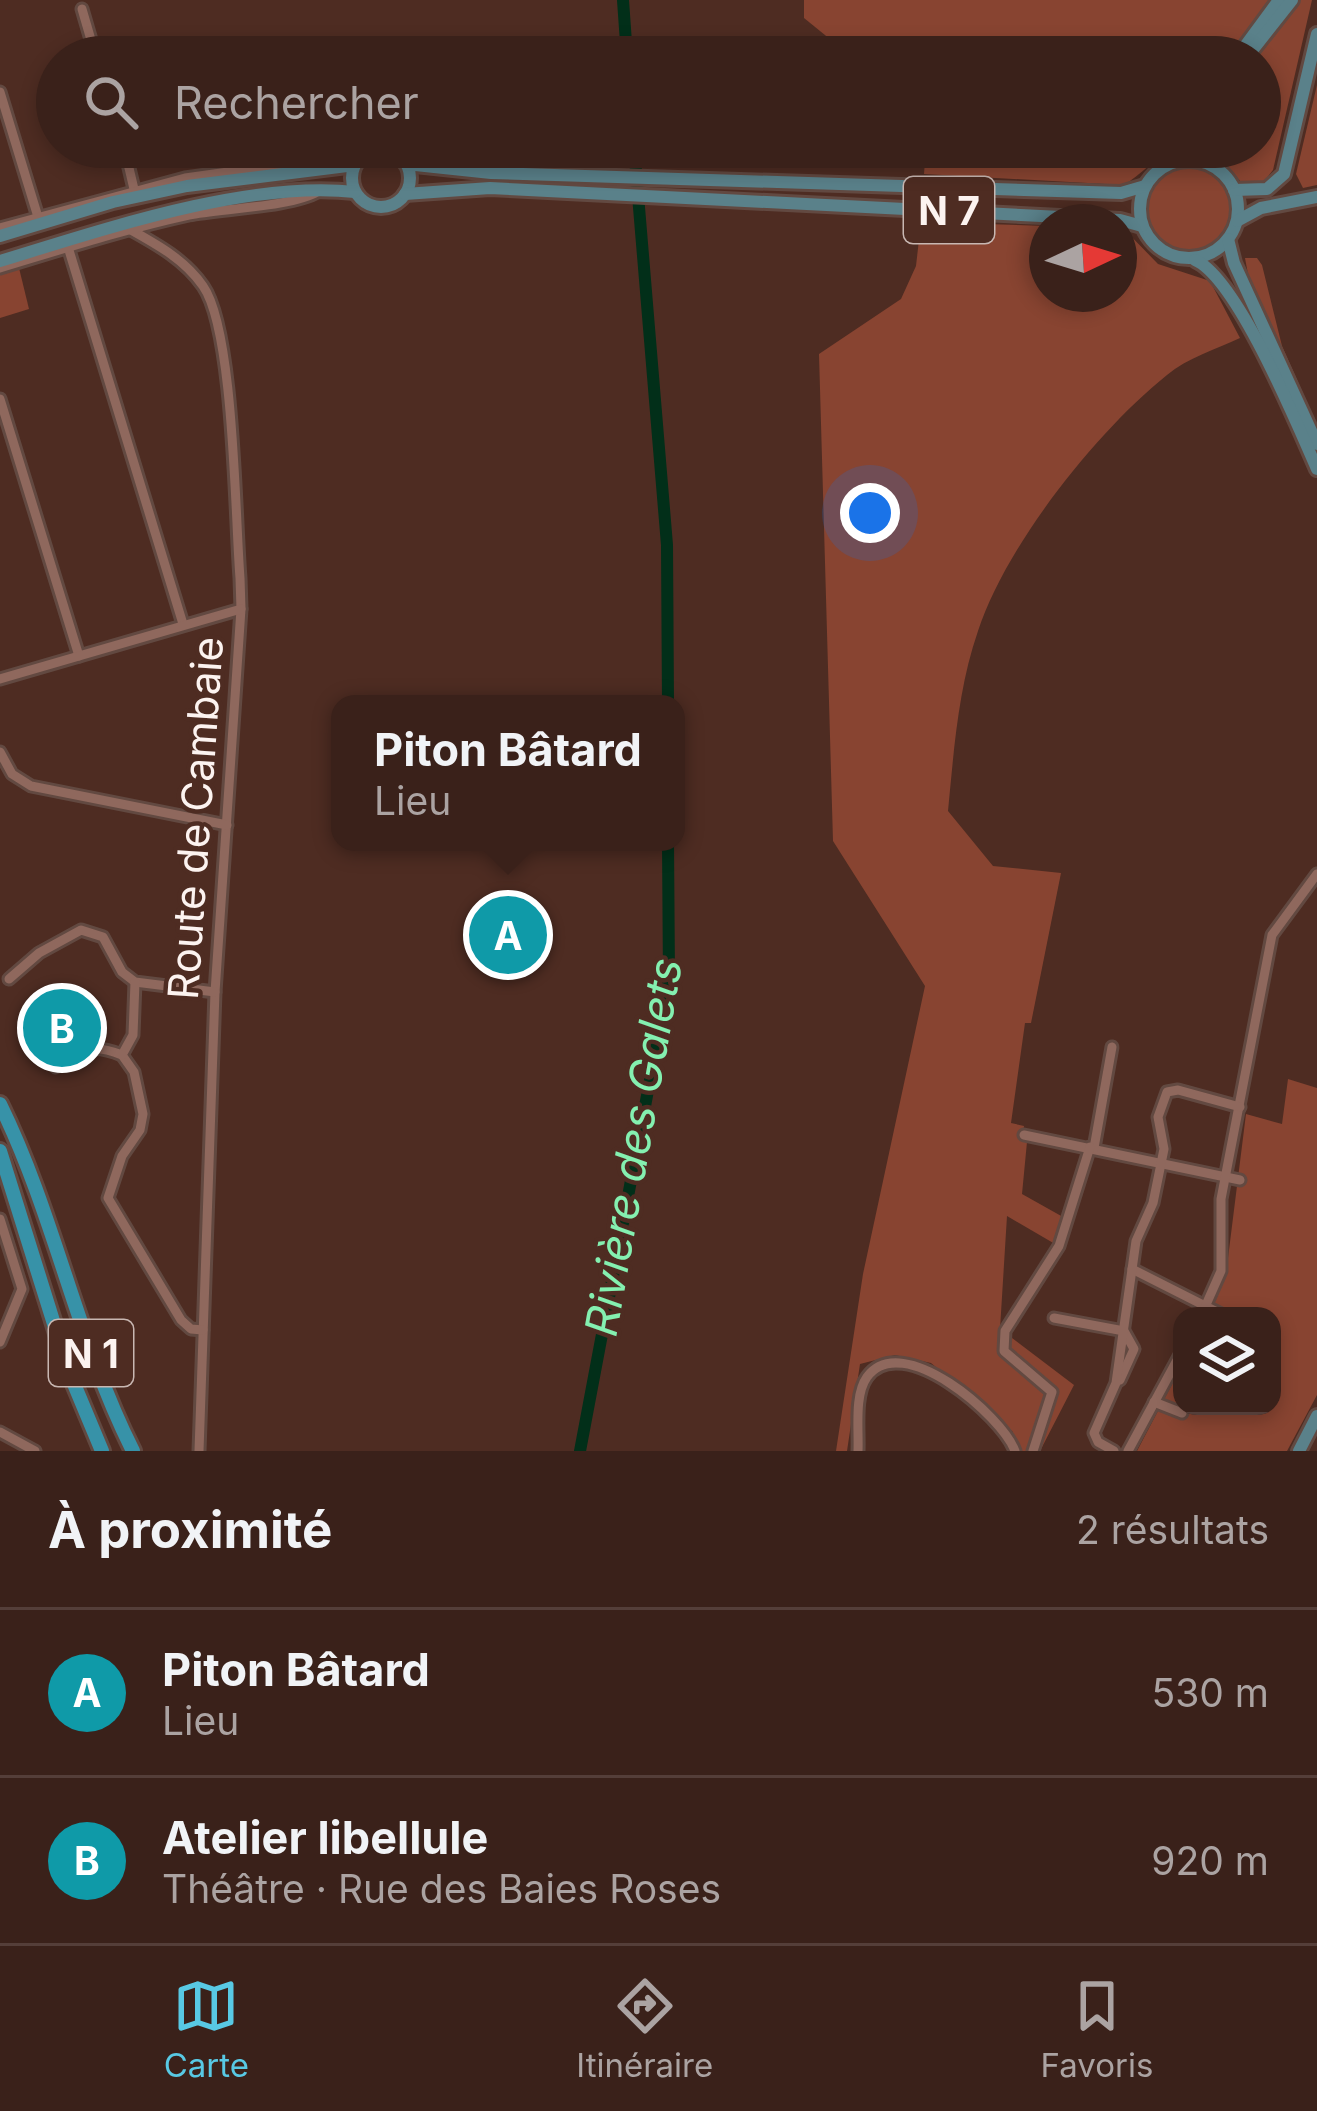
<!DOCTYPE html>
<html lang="fr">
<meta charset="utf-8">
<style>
body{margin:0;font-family:Inter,sans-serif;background:#452e27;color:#f1f3f6}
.controls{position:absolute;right:36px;bottom:36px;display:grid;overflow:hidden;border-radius:24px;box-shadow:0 6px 18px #0003}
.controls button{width:108px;height:108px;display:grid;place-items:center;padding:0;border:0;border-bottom:3px solid #543e39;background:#3a211a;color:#f1f3f6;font:60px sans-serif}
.compass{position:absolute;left:1029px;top:204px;width:108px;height:108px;border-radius:50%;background:#3a211a;box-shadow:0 6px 18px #0003;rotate:86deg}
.you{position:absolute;left:870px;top:513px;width:42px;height:42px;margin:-30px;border:9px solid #fff;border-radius:50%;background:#1a73e8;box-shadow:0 0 0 18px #1a73e833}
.badge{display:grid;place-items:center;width:78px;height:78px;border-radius:50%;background:#58c9e4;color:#fff;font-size:39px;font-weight:700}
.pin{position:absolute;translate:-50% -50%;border:6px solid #fff;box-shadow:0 3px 12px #0006}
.popup{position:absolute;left:331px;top:695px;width:354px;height:156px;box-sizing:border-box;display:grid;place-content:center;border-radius:24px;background:#3a211a;filter:drop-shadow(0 3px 9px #0005);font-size:39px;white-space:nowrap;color:#aba3a2}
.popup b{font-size:45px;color:#f1f3f6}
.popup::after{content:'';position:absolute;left:50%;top:100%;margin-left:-24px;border:24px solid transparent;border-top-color:#3a211a}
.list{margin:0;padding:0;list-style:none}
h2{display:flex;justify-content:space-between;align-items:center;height:156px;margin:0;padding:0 48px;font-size:51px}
h2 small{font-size:39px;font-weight:400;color:#aba3a2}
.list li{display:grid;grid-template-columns:78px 1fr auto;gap:36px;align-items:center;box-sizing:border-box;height:168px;padding:0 48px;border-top:3px solid #543e39}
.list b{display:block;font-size:45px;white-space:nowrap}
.list p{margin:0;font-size:39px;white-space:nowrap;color:#aba3a2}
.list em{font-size:39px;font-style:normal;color:#aba3a2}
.icon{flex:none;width:66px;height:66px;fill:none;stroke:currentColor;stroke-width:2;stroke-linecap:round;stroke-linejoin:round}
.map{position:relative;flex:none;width:1317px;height:1451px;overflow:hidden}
.search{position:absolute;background:#3a211a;box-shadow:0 6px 18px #0003;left:36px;right:36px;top:36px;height:132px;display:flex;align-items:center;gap:30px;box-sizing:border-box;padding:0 42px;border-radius:66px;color:#aba3a2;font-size:45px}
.sheet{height:492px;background:#3a211a}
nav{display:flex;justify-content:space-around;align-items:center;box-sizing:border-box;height:168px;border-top:3px solid #543e39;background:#3a211a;font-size:33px;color:#aba3a2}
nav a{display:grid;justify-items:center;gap:6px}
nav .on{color:#58c9e4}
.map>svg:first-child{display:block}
.green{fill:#884431}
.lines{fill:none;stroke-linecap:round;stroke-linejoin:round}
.river{stroke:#022f19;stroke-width:12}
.minor-casing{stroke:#624941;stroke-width:15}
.major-casing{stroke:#624941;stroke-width:18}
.highway-casing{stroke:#624941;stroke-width:20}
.minor{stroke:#8f685d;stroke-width:9}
.major{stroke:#5a818a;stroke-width:12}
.highway{stroke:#3792a8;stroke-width:14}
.labels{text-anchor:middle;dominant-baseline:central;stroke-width:9;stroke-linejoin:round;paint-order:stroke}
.shield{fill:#4e2c22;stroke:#c8b7b2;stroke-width:3}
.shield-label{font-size:39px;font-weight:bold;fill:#fcf3f0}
.street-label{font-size:42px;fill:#fcf3f0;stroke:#4e2c22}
.water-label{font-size:45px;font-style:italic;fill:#84f0b0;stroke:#4e2c22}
</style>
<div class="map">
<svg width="1317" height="1451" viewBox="0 0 1317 1451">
<rect width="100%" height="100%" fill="#4e2c22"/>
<!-- green -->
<g class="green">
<polygon points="804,0 1270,0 1228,57 852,57 804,18"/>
<polygon points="1299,0 1312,0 1273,170 1262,184 1244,185 1220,160 1217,147 1260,147 1260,57 1254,57"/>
<polygon points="1317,85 1317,185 1303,188 1296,174"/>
<path d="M926,147H1173C1159,156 1132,182 1123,185L924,174Z"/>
<circle cx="1189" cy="209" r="46"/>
<path d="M921,222L1047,226V294H1119V228H1123L1158,264L1210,281L1240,338C1217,349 1187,358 1167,375C1097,431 1006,545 978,631C958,689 954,750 948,811L993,866L1061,873L1031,1023H1025L1011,1123L1024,1126L1022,1139L1027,1142L1022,1194L1063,1217L1055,1244L1007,1216L1000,1329L1074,1385L1040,1451H1012L1013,1432L931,1363L895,1355L860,1364L847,1451H836L863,1274L925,986L833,841L819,354L901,299L916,266Z"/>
<polygon points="1245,258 1257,258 1262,265 1282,346 1317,425 1317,435 1250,285"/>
<polygon points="19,268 29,309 0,318 0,274"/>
<polygon points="1288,1079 1317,1088 1317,1395 1287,1451 1137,1451 1182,1365 1182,1406 1272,1406 1272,1316 1208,1316 1226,1274 1246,1114 1282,1124"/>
</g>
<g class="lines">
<!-- river -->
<g class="river">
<polyline points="623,0 627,57"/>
<polyline points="634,147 667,545 668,704"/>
<polyline points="580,1451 669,979 668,842"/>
</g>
<defs>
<g id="minor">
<polyline points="82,9 96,57"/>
<polyline points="0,92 38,217"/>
<polyline points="124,147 134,189"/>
<polyline points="0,228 185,178 300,162 316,169"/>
<path d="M131,230C158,245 185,260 203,286C234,330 235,516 240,578L241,609L215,992L199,1451"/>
<polyline points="68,247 183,624"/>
<path d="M0,268C63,249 125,229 189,215C221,209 295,206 317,192"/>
<polyline points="0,399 79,656"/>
<polyline points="0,679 241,609"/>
<polyline points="0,752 12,774 31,786 227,825"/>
<polyline points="9,979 39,953 81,930 103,937 122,972 135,982 215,992"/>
<polyline points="135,982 133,1035 122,1055 134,1072 143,1114 140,1130 122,1156 108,1198 181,1320 191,1329 203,1330"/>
<path d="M56,1067C82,1048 92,1043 122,1055"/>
<polyline points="1024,1135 1240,1180"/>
<polyline points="1094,1148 1112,1047"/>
<polyline points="0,1219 22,1289 0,1342"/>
<polyline points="1132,1269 1225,1316"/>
<polyline points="1201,1316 1221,1271 1221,1199 1272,935 1317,874"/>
<polyline points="1054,1318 1124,1331 1134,1349 1120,1380"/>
<polyline points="1154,1402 1182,1413"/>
<polyline points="0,1432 35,1451"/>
<path d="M858,1451C859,1430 854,1395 867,1377C902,1329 1002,1416 1015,1451"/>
<polyline points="1033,1451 1052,1392 1004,1351 1005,1331 1059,1246 1090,1147"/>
<polyline points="1114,1451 1098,1442 1094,1433 1116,1383 1136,1241 1153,1203 1164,1149 1158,1117 1167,1092 1178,1090 1240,1107"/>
<polyline points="1128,1451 1182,1351"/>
</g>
<g id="major">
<polyline points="1237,57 1279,0"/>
<polyline points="1247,57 1292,0"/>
<polyline points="1212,147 1219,170"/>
<circle cx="381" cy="178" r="29"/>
<circle cx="1189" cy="209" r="49"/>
<polyline points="406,164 491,173 1121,193 1145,186"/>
<polyline points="1234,190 1267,189 1284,174 1317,34"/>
<polyline points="405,194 490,188 1120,220 1142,226"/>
<polyline points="1237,221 1261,208 1317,197"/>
<polyline points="0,236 113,202 187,186 355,165"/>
<polyline points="1228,239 1234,263 1317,444"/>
<path d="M1195,260C1237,278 1297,424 1317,469"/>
<path d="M0,261C102,230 248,180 355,192"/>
<polyline points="1299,1451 1317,1416"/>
</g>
<g id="highway">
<path d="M0,1104C55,1216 77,1340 133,1451"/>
<polyline points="0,1151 69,1372 102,1451"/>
</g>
</defs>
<!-- minor casing -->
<use href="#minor" class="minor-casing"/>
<!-- major casing -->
<use href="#major" class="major-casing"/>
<!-- highway casing -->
<use href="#highway" class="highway-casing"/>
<!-- minor -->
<use href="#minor" class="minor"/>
<!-- major -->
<use href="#major" class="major"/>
<!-- highway -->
<use href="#highway" class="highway"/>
</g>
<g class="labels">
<!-- shield labels -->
<g class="shield">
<rect x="904" y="177" width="90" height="66" rx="9"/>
<rect x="49" y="1320" width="84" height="66" rx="9"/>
</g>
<g class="shield-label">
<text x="949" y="210">N 7</text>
<text x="91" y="1353">N 1</text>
</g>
<!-- street labels -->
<g class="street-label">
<text transform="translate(195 818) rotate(-86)">Route de Cambaie</text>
</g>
<!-- water labels -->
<g class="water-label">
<text transform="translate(633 1147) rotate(-80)">Rivière des Galets</text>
</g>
</g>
</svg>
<div class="controls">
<button><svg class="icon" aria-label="layers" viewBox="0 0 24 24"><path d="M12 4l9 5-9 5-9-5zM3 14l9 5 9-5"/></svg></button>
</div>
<svg class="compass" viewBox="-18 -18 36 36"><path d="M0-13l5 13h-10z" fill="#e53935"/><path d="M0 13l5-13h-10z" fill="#aba3a2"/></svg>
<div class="you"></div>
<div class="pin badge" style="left:508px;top:935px;background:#0f9aa8">A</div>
<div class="popup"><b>Piton Bâtard</b>Lieu</div>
<div class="pin badge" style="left:62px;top:1028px;background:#0f9aa8">B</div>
<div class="search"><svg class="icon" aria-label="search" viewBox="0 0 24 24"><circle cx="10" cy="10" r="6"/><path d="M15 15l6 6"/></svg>Rechercher</div>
</div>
<section class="sheet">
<h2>À proximité<small>2 résultats</small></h2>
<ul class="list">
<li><span class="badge" style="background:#0f9aa8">A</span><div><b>Piton Bâtard</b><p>Lieu</p></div><em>530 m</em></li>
<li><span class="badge" style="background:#0f9aa8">B</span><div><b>Atelier libellule</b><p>Théâtre · Rue des Baies Roses</p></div><em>920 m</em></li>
</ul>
</section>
<nav>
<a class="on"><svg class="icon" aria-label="map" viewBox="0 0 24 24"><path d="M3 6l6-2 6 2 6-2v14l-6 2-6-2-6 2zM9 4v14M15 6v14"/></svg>Carte</a>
<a><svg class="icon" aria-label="directions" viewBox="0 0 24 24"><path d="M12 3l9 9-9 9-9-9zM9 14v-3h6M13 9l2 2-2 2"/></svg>Itinéraire</a>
<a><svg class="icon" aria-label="saved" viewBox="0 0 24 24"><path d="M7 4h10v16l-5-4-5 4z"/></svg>Favoris</a>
</nav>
